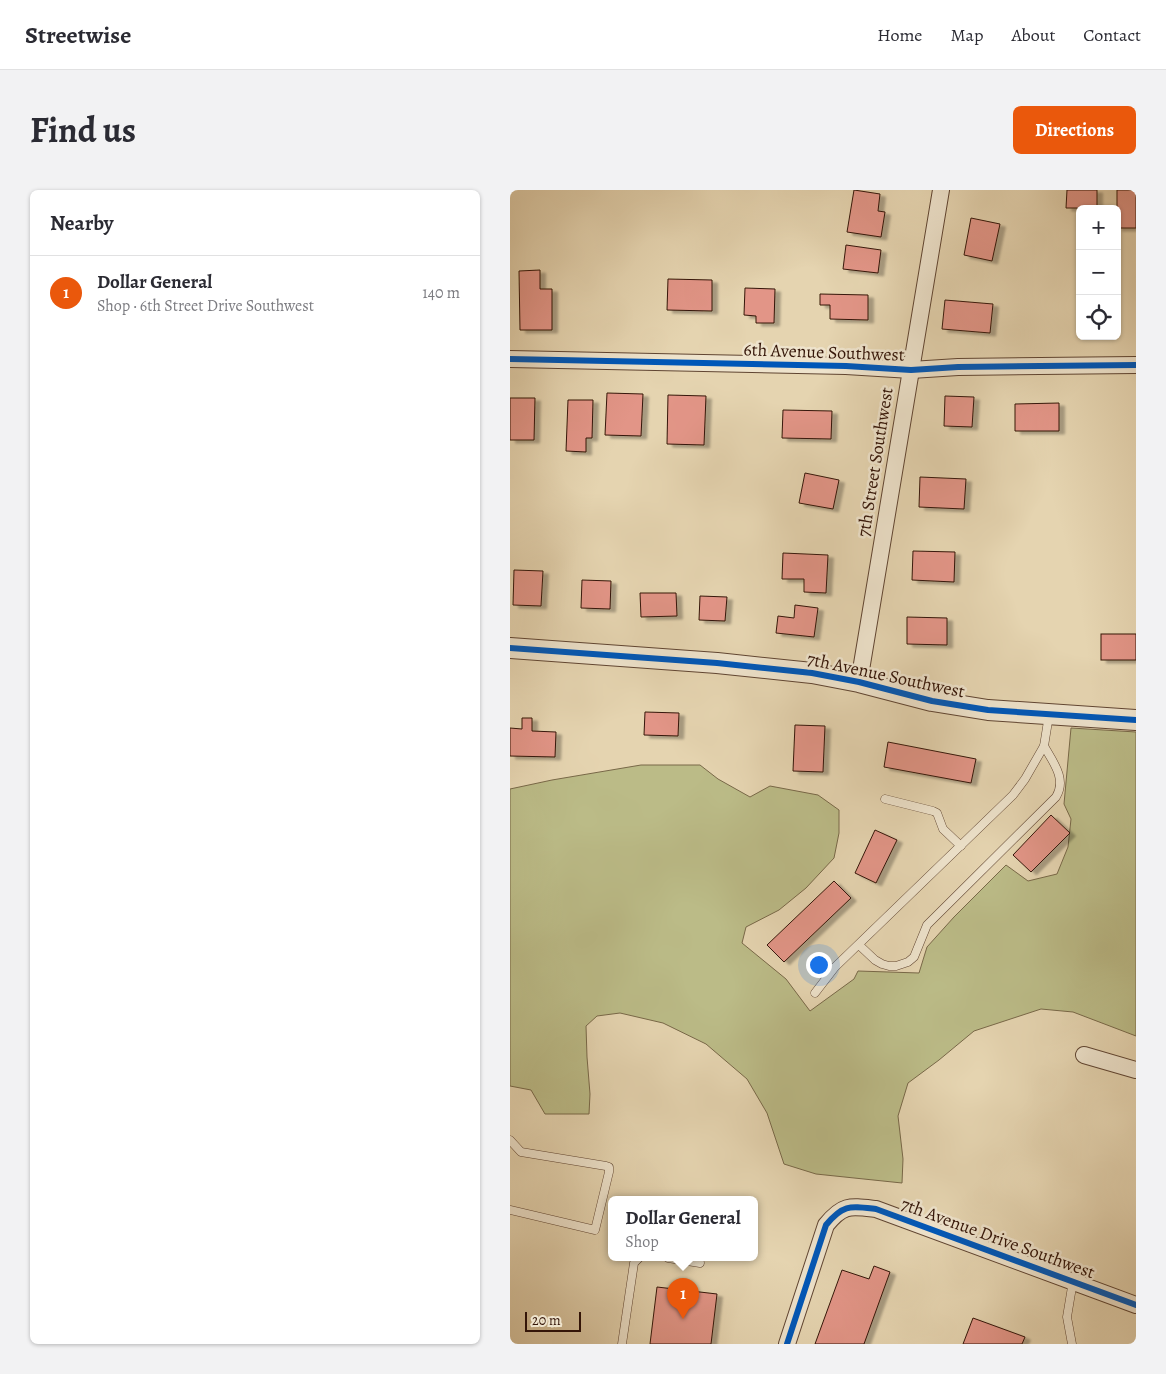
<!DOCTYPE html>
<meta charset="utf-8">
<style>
body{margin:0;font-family:Alegreya,serif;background:#f2f2f3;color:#2b2b33}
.controls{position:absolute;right:15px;top:15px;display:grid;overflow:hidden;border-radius:8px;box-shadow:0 1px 4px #0004}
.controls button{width:45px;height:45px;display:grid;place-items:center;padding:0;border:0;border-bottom:1px solid #e1e1e2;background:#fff;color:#2b2b33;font:25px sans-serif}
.scale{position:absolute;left:15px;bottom:12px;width:56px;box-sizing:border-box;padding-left:5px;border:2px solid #341508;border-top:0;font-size:14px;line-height:18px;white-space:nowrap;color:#341508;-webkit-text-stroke:4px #eee3cc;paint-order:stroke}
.you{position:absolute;left:308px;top:774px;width:18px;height:18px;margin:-12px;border:4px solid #fff;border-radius:50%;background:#1a73e8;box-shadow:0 0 0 8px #1a73e833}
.badge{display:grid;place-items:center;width:32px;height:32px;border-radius:50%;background:#ea580c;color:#fff;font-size:16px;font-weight:700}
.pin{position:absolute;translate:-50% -41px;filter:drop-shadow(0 1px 2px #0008)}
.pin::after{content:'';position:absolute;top:26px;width:18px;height:15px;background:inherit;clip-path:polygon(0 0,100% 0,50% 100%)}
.popup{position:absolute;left:98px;top:1006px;width:150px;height:65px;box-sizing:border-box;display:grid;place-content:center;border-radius:8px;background:#fff;filter:drop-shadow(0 1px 4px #0005);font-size:16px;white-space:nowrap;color:#7c7c81}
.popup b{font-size:19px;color:#2b2b33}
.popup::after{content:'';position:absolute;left:50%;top:100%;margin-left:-10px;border:10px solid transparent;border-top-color:#fff}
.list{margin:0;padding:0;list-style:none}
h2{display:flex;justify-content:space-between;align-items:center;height:65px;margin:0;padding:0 20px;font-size:21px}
h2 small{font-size:16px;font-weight:400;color:#7c7c81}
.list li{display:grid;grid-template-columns:32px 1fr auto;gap:15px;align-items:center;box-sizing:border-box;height:75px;padding:0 20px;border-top:1px solid #e1e1e2}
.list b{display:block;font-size:19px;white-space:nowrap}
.list p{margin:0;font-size:16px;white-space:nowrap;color:#7c7c81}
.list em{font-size:16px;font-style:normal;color:#7c7c81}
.icon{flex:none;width:28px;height:28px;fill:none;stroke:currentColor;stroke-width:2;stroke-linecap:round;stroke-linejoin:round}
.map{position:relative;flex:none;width:626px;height:1154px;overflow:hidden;border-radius:8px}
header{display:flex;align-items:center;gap:30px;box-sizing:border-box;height:70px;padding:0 25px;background:#fff;border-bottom:1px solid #e1e1e2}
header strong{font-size:24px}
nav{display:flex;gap:28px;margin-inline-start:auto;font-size:18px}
.intro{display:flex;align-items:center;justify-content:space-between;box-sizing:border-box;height:120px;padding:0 30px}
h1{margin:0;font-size:35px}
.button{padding:12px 22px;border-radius:8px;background:#ea580c;color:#fff;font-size:18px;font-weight:700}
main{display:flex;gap:30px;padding:0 30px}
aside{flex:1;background:#fff;border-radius:8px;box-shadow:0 1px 4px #0004}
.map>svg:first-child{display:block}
.green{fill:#bbbb87;stroke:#786848}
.building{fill:#e29587;stroke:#341508;filter:url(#shadow)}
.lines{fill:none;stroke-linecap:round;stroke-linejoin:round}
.service-casing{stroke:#604532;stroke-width:9}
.minor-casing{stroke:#604532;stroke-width:18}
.tertiary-casing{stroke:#604532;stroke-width:22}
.service{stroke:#eee3cc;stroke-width:8}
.minor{stroke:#eee3cc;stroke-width:16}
.tertiary{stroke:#eee3cc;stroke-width:20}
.cycleway-casing{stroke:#eee3cc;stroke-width:9}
.cycleway{stroke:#0057b8;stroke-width:6}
.labels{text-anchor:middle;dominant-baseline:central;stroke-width:5;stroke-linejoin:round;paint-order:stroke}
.street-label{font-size:18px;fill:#341508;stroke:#eee3cc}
</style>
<header>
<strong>Streetwise</strong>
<nav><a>Home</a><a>Map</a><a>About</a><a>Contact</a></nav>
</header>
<div class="intro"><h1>Find us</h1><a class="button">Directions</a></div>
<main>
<aside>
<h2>Nearby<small></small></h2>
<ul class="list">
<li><span class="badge">1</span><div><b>Dollar General</b><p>Shop · 6th Street Drive Southwest</p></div><em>140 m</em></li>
</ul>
</aside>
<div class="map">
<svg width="626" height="1154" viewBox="0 0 626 1154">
<defs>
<filter id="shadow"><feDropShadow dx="5.5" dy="3" stdDeviation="1" flood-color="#0004"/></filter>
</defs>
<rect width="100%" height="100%" fill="#e5d4b0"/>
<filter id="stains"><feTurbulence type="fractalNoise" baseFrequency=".004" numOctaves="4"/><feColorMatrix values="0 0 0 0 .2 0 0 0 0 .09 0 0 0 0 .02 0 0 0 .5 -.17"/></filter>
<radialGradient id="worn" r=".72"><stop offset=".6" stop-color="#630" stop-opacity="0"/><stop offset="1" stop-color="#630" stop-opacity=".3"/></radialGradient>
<!-- green -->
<polygon class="green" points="561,538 626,542 626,846 563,822 531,819 464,841 429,870 398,893 388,926 393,969 392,993 306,984 274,974 257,923 237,889 196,854 153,833 110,823 87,826 76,836 77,867 80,904 79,924 35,924 21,900 0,896 0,599 42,590 131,575 190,575 208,589 240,607 260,596 308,605 329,620 329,643 324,668 296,698 269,720 236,737 232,753 276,789 300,821 344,789 348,781 409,783 417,757 444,727 496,675 518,691 547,684 558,657 561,629 554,614"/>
<!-- building -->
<g class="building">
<polygon points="344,0 370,4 368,21 375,22 371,47 337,42"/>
<polygon points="557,0 587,0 587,18 556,18"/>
<rect x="607" y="0" width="19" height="38"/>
<polygon points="461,28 490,34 482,71 454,65"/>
<polygon points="336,55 371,60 368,83 333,79"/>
<polygon points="30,80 30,99 42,99 42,140 10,140 9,81"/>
<polygon points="158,89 202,90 202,121 157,120"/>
<polygon points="235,98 265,99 264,133 246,133 246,126 234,125"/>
<polygon points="310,104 358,105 358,130 320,129 320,115 310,115"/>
<polygon points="435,110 483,114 480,143 432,139"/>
<polygon points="97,203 133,204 131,246 95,245"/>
<polygon points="158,205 196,206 194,255 157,254"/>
<polygon points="435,206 464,207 462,237 434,236"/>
<polygon points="0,208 25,208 24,250 0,250"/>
<polygon points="58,210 83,210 82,248 76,248 76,262 56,261"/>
<polygon points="549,213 549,241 505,241 505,214"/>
<polygon points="273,220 322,221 321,249 272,248"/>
<polygon points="295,283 329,290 323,319 289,313"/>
<polygon points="410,287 456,289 454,319 409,317"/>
<polygon points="403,361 445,362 444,392 402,390"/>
<polygon points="273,363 318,365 316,403 294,402 294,389 272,389"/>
<polygon points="4,380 33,381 31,416 3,415"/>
<polygon points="72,390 101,391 100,419 71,418"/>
<polygon points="130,403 166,403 167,426 131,427"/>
<polygon points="190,406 217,407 215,431 189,430"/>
<polygon points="285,415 308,418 304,447 266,443 268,426 284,428"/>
<polygon points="397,427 437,428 437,455 397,454"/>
<rect x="591" y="444" width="35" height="26"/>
<polygon points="135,522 169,523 168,546 134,545"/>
<polygon points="12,528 22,528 22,541 46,542 45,567 0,566 0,538 12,539"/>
<polygon points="285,535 315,536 313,582 283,581"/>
<polygon points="378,552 466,569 461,593 374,577"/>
<polygon points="541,625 560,643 521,682 503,665"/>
<polygon points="365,640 387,650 366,693 345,683"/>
<polygon points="324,691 341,708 274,772 257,755"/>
<polygon points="364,1076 380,1082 354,1154 305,1154 332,1080 359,1089"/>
<polygon points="147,1097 207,1104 201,1154 140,1154"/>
<polygon points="463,1128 515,1147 512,1154 453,1154"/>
</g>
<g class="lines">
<defs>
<g id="service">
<polyline points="375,609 423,621 427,623 433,639 451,656"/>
<path d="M349,755L365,770L372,774L379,776H386L398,772L404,767L417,735L546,607C557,589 543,572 534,556"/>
<polyline points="305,803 325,777 503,605 515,589 534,556 539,525"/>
<polyline points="0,950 11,962 96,976 99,977 99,982 85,1040 0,1020"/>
<polyline points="158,1068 190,1073"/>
<polyline points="112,1154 124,1073 129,1068"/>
<polyline points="562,1154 557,1127 563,1091"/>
</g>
<g id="minor">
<polyline points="0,169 336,176 401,180 448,177 626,175"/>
<polyline points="349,492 431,0"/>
<polyline points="574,865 626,880"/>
<path d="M277,1154L316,1035C333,1014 340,1016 366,1019L626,1115"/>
</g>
<polyline id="tertiary" points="0,458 207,473 302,483 349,492 422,511 478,520 626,530"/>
</defs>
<!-- service casing -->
<use href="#service" class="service-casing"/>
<!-- minor casing -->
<use href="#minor" class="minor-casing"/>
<!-- tertiary casing -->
<use href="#tertiary" class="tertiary-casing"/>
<!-- service -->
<use href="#service" class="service"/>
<!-- minor -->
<use href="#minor" class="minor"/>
<!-- tertiary -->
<use href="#tertiary" class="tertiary"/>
<defs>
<g id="cycleway">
<polyline points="0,169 336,176 401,180 448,177 626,175"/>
<polyline points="0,458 207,473 302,483 349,492 422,511 478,520 626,530"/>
<path d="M277,1154L316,1035C333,1014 340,1016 366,1019L626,1115"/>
</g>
</defs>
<!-- cycleway casing -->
<use href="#cycleway" class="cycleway-casing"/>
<!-- cycleway -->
<use href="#cycleway" class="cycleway"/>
</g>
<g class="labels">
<!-- street labels -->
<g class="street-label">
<text transform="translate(314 162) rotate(2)">6th Avenue Southwest</text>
<text transform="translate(365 272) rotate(-81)">7th Street Southwest</text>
<text transform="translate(376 485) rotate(12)">7th Avenue Southwest</text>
<text transform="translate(488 1048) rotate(20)">7th Avenue Drive Southwest</text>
</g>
</g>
<rect width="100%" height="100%" filter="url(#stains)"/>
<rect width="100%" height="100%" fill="url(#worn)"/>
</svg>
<div class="controls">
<button>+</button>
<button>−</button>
<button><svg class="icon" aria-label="locate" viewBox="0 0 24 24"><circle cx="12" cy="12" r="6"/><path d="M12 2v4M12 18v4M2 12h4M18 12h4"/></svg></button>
</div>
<div class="scale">20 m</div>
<div class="you"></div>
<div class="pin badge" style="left:173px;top:1129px">1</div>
<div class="popup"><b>Dollar General</b>Shop</div>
</div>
</main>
